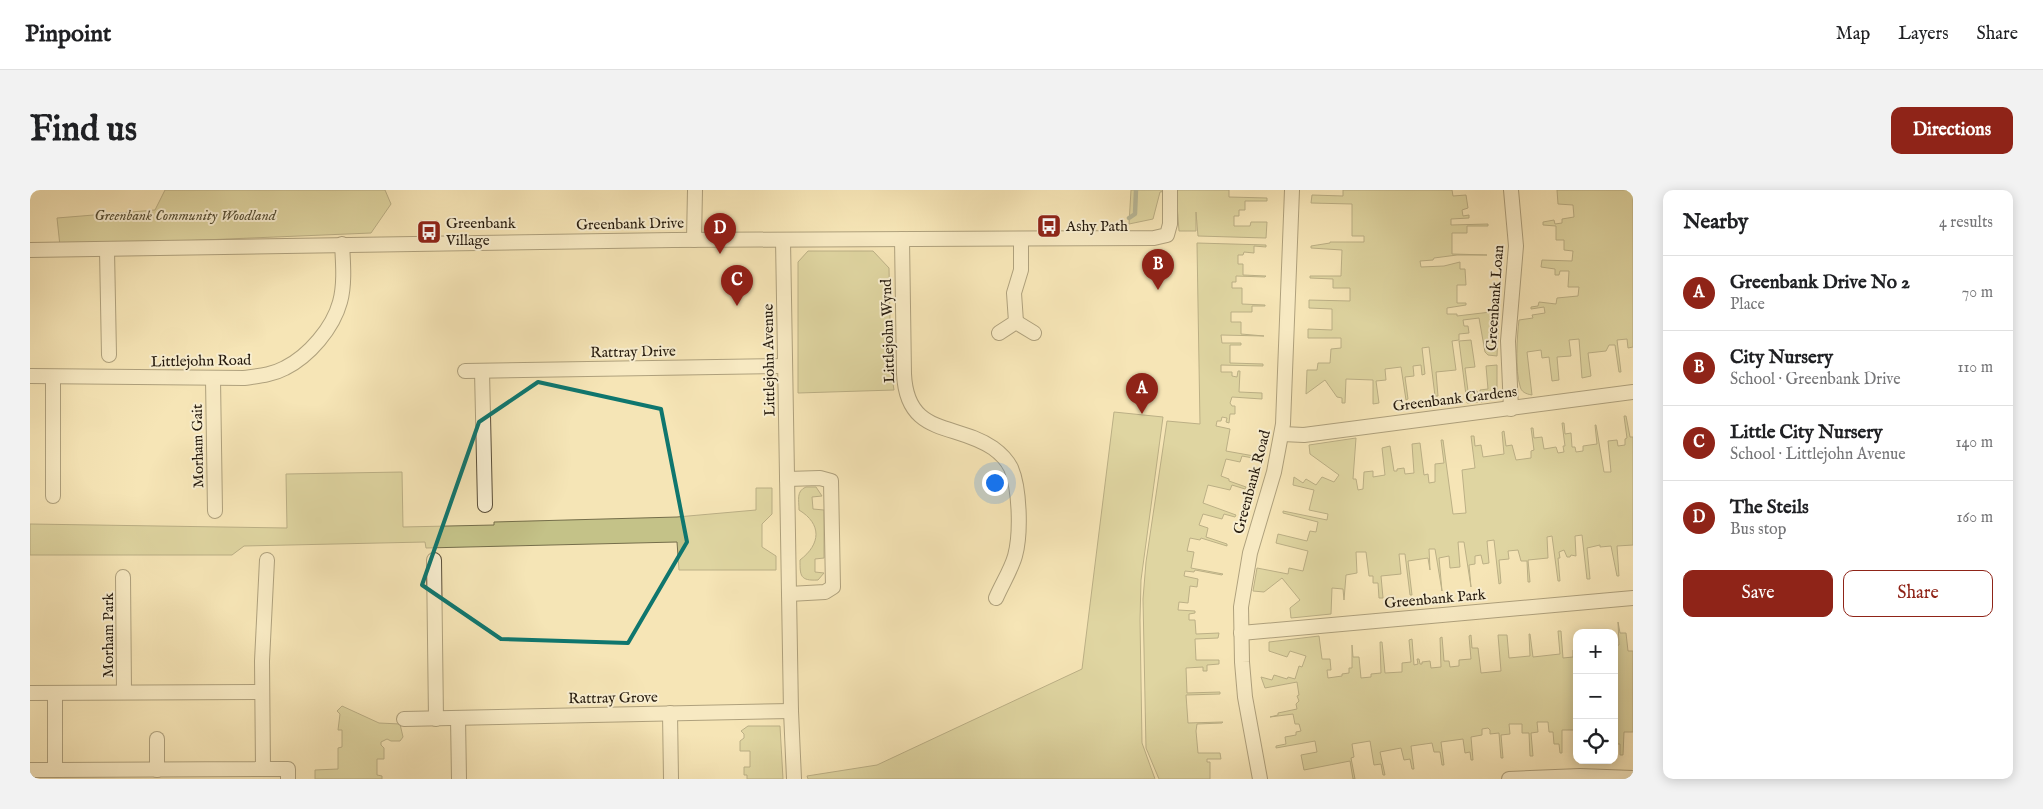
<!DOCTYPE html>
<meta charset="utf-8">
<style>
body{margin:0;font-family:"IM FELL English",serif;background:#f2f2f2;color:#202124}
.controls{position:absolute;right:15px;bottom:15px;display:grid;overflow:hidden;border-radius:10px;box-shadow:0 2px 12px #0003}
.controls button{width:45px;height:45px;display:grid;place-items:center;padding:0;border:0;border-bottom:1px solid #e0e0e0;background:#fff;color:#202124;font:25px sans-serif}
.you{position:absolute;left:964px;top:292px;width:18px;height:18px;margin:-12px;border:4px solid #fff;border-radius:50%;background:#1a73e8;box-shadow:0 0 0 8px #1a73e833}
.badge{display:grid;place-items:center;width:32px;height:32px;border-radius:50%;background:#8f2418;color:#fff;font-size:16px;font-weight:700}
.pin{position:absolute;translate:-50% -41px;filter:drop-shadow(0 1px 2px #0008)}
.pin::after{content:'';position:absolute;top:26px;width:18px;height:15px;background:inherit;clip-path:polygon(0 0,100% 0,50% 100%)}
.list{margin:0;padding:0;list-style:none}
h2{display:flex;justify-content:space-between;align-items:center;height:65px;margin:0;padding:0 20px;font-size:21px}
h2 small{font-size:16px;font-weight:400;color:#757577}
.list li{display:grid;grid-template-columns:32px 1fr auto;gap:15px;align-items:center;box-sizing:border-box;height:75px;padding:0 20px;border-top:1px solid #e0e0e0}
.list b{display:block;font-size:19px;white-space:nowrap}
.list p{margin:0;font-size:16px;white-space:nowrap;color:#757577}
.list em{font-size:16px;font-style:normal;color:#757577}
.actions{display:flex;gap:10px;padding:15px 20px}
.actions a{flex:1;padding:11px 0;border:1px solid #8f2418;border-radius:10px;text-align:center;font-size:18px;color:#8f2418}
.actions .main{background:#8f2418;color:#fff}
.icon{flex:none;width:28px;height:28px;fill:none;stroke:currentColor;stroke-width:2;stroke-linecap:round;stroke-linejoin:round}
.map{position:relative;flex:none;width:1603px;height:589px;overflow:hidden;border-radius:10px}
header{display:flex;align-items:center;gap:30px;box-sizing:border-box;height:70px;padding:0 25px;background:#fff;border-bottom:1px solid #e0e0e0}
header strong{font-size:24px}
nav{display:flex;gap:28px;margin-inline-start:auto;font-size:18px}
.intro{display:flex;align-items:center;justify-content:space-between;box-sizing:border-box;height:120px;padding:0 30px}
h1{margin:0;font-size:35px}
.button{padding:12px 22px;border-radius:10px;background:#8f2418;color:#fff;font-size:18px;font-weight:700}
main{display:flex;gap:30px;padding:0 30px}
aside{flex:1;background:#fff;border-radius:10px;box-shadow:0 2px 12px #0003}
.map>svg:first-child{display:block}
.green{fill:#c4c288;stroke:#756e4b}
.lines{fill:none;stroke-linecap:round;stroke-linejoin:round}
.stream{stroke:#6d7d6d;stroke-width:4.5}
.street-casing{stroke:#5a4e38;stroke-width:16}
.street{stroke:#f8eed0;stroke-width:14}
.marked{fill:none;stroke:#0f766e;stroke-width:4;stroke-linejoin:round}
.labels{text-anchor:middle;dominant-baseline:central;stroke-width:4;stroke-linejoin:round;paint-order:stroke}
.park-label{font-size:15px;font-style:italic;fill:#554d33;stroke:#f8eed0}
.poi-label{font-size:15px;fill:#261b0e;stroke:#f8eed0;text-anchor:start}
.street-label{font-size:15px;fill:#261b0e;stroke:#f8eed0}
</style>
<header>
<strong>Pinpoint</strong>
<nav><a>Map</a><a>Layers</a><a>Share</a></nav>
</header>
<div class="intro"><h1>Find us</h1><a class="button">Directions</a></div>
<main>
<div class="map">
<svg width="1603" height="589" viewBox="0 0 1603 589">
<rect width="100%" height="100%" fill="#f5e5b6"/>
<filter id="stains"><feTurbulence type="fractalNoise" baseFrequency=".004" numOctaves="4"/><feColorMatrix values="0 0 0 0 .2 0 0 0 0 .09 0 0 0 0 .02 0 0 0 .5 -.17"/></filter>
<radialGradient id="worn" r=".72"><stop offset=".6" stop-color="#630" stop-opacity="0"/><stop offset="1" stop-color="#630" stop-opacity=".3"/></radialGradient>
<!-- green -->
<g class="green">
<polygon points="135,0 355,0 361,14 341,43 30,56 27,28 125,20"/>
<polygon points="1101,0 1143,0 1130,2 1123,29 1099,34"/>
<polygon points="1146,0 1199,0 1199,7 1237,8 1237,11 1215,11 1215,20 1209,20 1209,26 1204,26 1204,36 1220,36 1221,32 1237,32 1236,48 1168,46 1166,22 1166,41 1149,41"/>
<polygon points="1313,0 1422,0 1423,6 1436,5 1438,18 1432,20 1433,26 1439,25 1439,28 1421,29 1421,35 1458,34 1458,36 1437,36 1437,43 1422,43 1422,64 1457,65 1427,65 1404,68 1403,70 1390,71 1391,77 1414,76 1430,72 1430,79 1435,79 1436,95 1427,95 1427,113 1436,113 1436,115 1417,118 1417,124 1427,124 1427,126 1469,121 1467,166 1458,165 1455,162 1449,128 1433,130 1434,136 1438,136 1439,143 1429,144 1429,150 1422,151 1426,180 1406,182 1408,206 1405,206 1399,157 1392,158 1395,184 1392,185 1391,175 1383,176 1384,186 1375,187 1378,209 1376,210 1371,177 1355,179 1356,190 1346,191 1349,213 1343,214 1343,190 1316,189 1315,213 1312,213 1312,208 1307,207 1295,190 1276,204 1277,180 1287,180 1288,173 1300,173 1301,159 1311,158 1311,148 1278,148 1278,139 1302,140 1302,119 1279,118 1279,110 1320,111 1320,98 1303,98 1303,89 1280,88 1280,86 1311,86 1312,60 1281,58 1281,56 1300,53 1300,52 1334,52 1334,46 1322,46 1322,14 1281,13 1282,5 1313,6"/>
<path d="M1527,0H1603V157L1598,158L1597,149L1587,150L1591,182H1589L1585,155H1579L1576,161L1558,163L1561,186L1552,188L1549,149L1539,150L1541,166L1527,167L1529,190L1522,191L1519,167L1512,168L1511,160L1497,162L1502,205C1496,204 1491,202 1490,196C1485,181 1487,146 1489,130L1503,128L1502,125L1515,123L1514,117L1501,119V117L1508,116L1509,112L1526,114L1527,108L1548,106L1549,97H1538L1539,81H1530L1529,85H1525V79L1511,77L1512,70L1542,71L1543,61L1534,60V50H1526V36L1513,35V32L1524,30L1525,34L1532,33V29L1544,27L1543,15L1528,14Z"/>
<polygon points="1167,53 1236,55 1236,57 1224,56 1224,63 1214,62 1213,65 1208,65 1208,74 1213,74 1213,85 1236,86 1235,87 1206,86 1206,92 1202,92 1202,98 1212,98 1212,114 1235,115 1235,116 1222,116 1222,122 1201,122 1201,132 1211,132 1211,144 1234,146 1191,145 1192,153 1211,153 1211,155 1200,155 1200,173 1233,174 1233,176 1191,175 1191,182 1202,182 1202,186 1207,187 1208,181 1210,181 1209,202 1232,203 1232,209 1202,207 1200,213 1202,216 1205,216 1205,224 1200,224 1199,233 1196,232 1197,228 1192,227 1191,231 1187,231 1186,236 1200,239 1196,261 1224,266 1223,268 1212,266 1210,272 1196,269 1191,286 1199,289 1199,291 1216,297 1215,299 1202,295 1200,300 1178,295 1173,313 1206,325 1205,327 1194,324 1192,329 1173,324 1169,335 1178,338 1176,347 1197,354 1197,356 1171,348 1170,350 1160,348 1157,361 1164,362 1161,378 1193,384 1192,385 1165,380 1164,382 1155,381 1154,386 1168,389 1167,397 1160,396 1158,413 1149,412 1148,420 1165,421 1165,423 1159,424 1159,430 1165,430 1166,444 1189,443 1188,448 1165,449 1166,470 1189,470 1189,474 1177,475 1177,481 1173,481 1173,477 1156,478 1157,503 1190,502 1190,504 1156,505 1158,533 1193,532 1192,533 1167,534 1166,541 1168,563 1190,563 1191,569 1177,569 1177,572 1180,572 1180,589 1129,589 1116,558 1113,409 1116,372 1137,231 1170,234"/>
<polygon points="778,61 843,61 859,78 861,181 864,200 768,203 768,72"/>
<polygon points="1441,150 1445,177 1435,178 1438,201 1447,201 1448,212 1437,213 1429,151"/>
<polygon points="1467,175 1467,205 1460,210 1451,212 1450,200 1458,199 1456,176"/>
<polygon points="1084,222 1133,227 1111,390 1110,430 1112,553 1125,589 778,589 777,586 847,575 1052,479"/>
<polygon points="1594,226 1596,226 1600,247 1603,247 1603,355 1587,356 1589,386 1587,386 1581,356 1570,357 1570,355 1557,358 1560,389 1557,389 1552,345 1545,346 1546,366 1541,365 1540,367 1537,367 1534,360 1529,362 1530,368 1528,368 1530,391 1528,391 1522,346 1517,347 1518,368 1498,370 1500,392 1498,392 1497,371 1491,371 1488,360 1478,361 1479,369 1469,370 1471,393 1469,394 1464,350 1457,351 1459,373 1453,374 1451,365 1445,366 1445,374 1439,375 1441,397 1434,352 1428,352 1430,377 1420,378 1419,366 1409,368 1412,401 1405,359 1399,359 1400,380 1398,368 1378,371 1382,405 1380,405 1375,364 1369,364 1371,384 1351,386 1353,408 1349,408 1348,393 1343,393 1343,386 1339,386 1336,362 1326,362 1327,383 1316,385 1314,410 1313,399 1302,398 1301,424 1261,428 1260,418 1270,410 1252,388 1234,402 1223,401 1227,378 1258,384 1259,378 1273,381 1278,361 1246,353 1248,344 1277,351 1280,341 1286,342 1288,332 1253,323 1253,321 1297,330 1298,324 1279,320 1284,300 1263,295 1264,287 1273,293 1276,289 1286,295 1292,287 1304,292 1309,285 1280,264 1279,255 1326,248 1323,289 1326,289 1328,300 1333,299 1334,282 1343,281 1343,287 1355,285 1352,258 1360,256 1364,281 1367,281 1367,279 1374,278 1375,284 1384,283 1382,254 1390,253 1394,285 1398,284 1399,293 1405,292 1405,274 1414,273 1411,250 1413,250 1423,324 1436,323 1432,280 1445,278 1441,246 1444,246 1445,256 1451,255 1453,267 1474,264 1472,242 1474,241 1476,256 1482,255 1486,270 1501,268 1501,261 1504,260 1501,238 1503,238 1504,248 1512,247 1514,259 1526,257 1528,263 1534,262 1533,256 1535,256 1532,233 1534,233 1535,244 1541,243 1542,257 1545,257 1546,262 1553,261 1553,256 1567,254 1565,235 1566,235 1574,282 1581,282 1578,251 1587,250 1588,256 1595,255 1595,249 1597,248"/>
<polygon points="372,282 373,337 464,335 464,332 647,327 726,320 726,298 742,298 742,324 732,334 732,357 746,366 746,380 649,380 647,352 396,358 395,352 214,356 202,365 0,365 0,334 257,338 256,284"/>
<path d="M776,297H786L792,306L782,307L783,319L794,320V368L785,369V382L794,383L788,390C770,391 770,386 770,370C791,354 792,334 769,320C769,310 766,301 776,297Z"/>
<polygon points="1588,432 1590,443 1596,443 1598,461 1603,461 1603,542 1594,542 1593,565 1590,565 1590,554 1585,554 1584,456 1589,455"/>
<polygon points="1528,441 1531,441 1533,468 1543,467 1543,460 1547,460 1547,540 1532,540 1532,563 1530,563 1529,554 1524,554 1523,542 1519,542 1518,532 1507,532 1508,542 1501,543 1503,566 1500,566 1499,543 1492,543 1492,534 1479,534 1480,544 1471,545 1473,568 1471,568 1469,543 1460,544 1460,540 1458,538 1452,539 1452,545 1441,547 1443,570 1441,570 1440,562 1435,563 1433,549 1411,552 1414,575 1412,575 1410,562 1404,562 1402,553 1381,556 1384,579 1382,579 1380,569 1374,570 1371,558 1350,562 1355,585 1353,585 1351,574 1344,575 1340,551 1322,554 1324,567 1321,568 1325,589 1323,589 1320,571 1274,580 1271,565 1287,562 1285,551 1246,558 1246,556 1256,554 1255,547 1266,545 1266,542 1271,541 1269,534 1265,534 1263,524 1240,527 1248,525 1248,523 1267,519 1266,514 1269,511 1267,506 1269,505 1267,492 1235,498 1231,487 1242,490 1244,485 1257,489 1258,487 1265,489 1269,476 1272,477 1276,466 1260,461 1257,467 1239,461 1239,452 1289,446 1292,469 1300,469 1301,480 1297,480 1298,488 1312,486 1312,484 1319,483 1319,478 1322,478 1322,455 1323,467 1329,467 1331,488 1341,487 1341,484 1351,483 1350,452 1352,452 1355,483 1372,482 1372,473 1381,472 1379,450 1382,449 1384,475 1388,474 1387,469 1389,469 1390,474 1392,474 1392,472 1400,471 1401,478 1411,477 1410,448 1412,447 1414,471 1419,471 1420,477 1429,476 1429,470 1441,469 1439,446 1441,445 1442,458 1448,458 1451,483 1471,481 1468,445 1477,445 1479,468 1500,466 1499,444 1500,444 1503,467 1530,464"/>
<polygon points="312,516 349,533 370,534 373,547 370,551 361,551 357,549 351,552 351,555 354,558 354,569 347,569 347,585 352,586 352,589 285,589 285,580 308,579 308,558 312,557 312,540 308,540 310,524 307,521"/>
<polygon points="718,536 750,536 753,589 717,589 717,585 714,585 714,577 720,577 720,561 710,561 710,551 714,548 714,544 711,541"/>
</g>
<g class="lines">
<!-- stream -->
<polyline class="stream" points="1099,28 1105,24 1106,0"/>
<defs>
<g id="street">
<path d="M872,49L874,184C877,247 925,232 963,258C970,263 977,270 981,278C990,299 991,344 985,366C981,380 972,394 966,408"/>
<polyline points="664,50 665,0"/>
<polyline points="753,50 761,521 764,589"/>
<polyline points="0,60 643,50 1124,48 1137,45 1140,34 1140,0"/>
<polyline points="77,60 79,165"/>
<polyline points="986,132 1004,143"/>
<polyline points="969,143 986,132 984,103 991,80 991,49"/>
<polyline points="435,181 755,176"/>
<polyline points="452,181 455,315"/>
<path d="M0,186L214,188C228,186 242,185 255,178C279,166 303,138 310,112C315,94 313,72 312,54"/>
<polyline points="183,189 185,321"/>
<polyline points="1481,219 1478,151 1486,56 1481,0"/>
<polyline points="1252,244 1274,245 1603,202"/>
<polyline points="757,289 790,288 801,291 803,397 795,402 759,404"/>
<polyline points="23,306 23,187"/>
<polyline points="404,370 406,529"/>
<polyline points="93,387 94,502"/>
<polyline points="1211,443 1603,408"/>
<polyline points="0,503 232,502"/>
<polyline points="25,503 25,580 233,579 232,471 237,370"/>
<polyline points="640,523 641,589"/>
<polyline points="428,528 429,589"/>
<polyline points="374,529 761,521"/>
<polyline points="127,549 127,580"/>
<polyline points="233,579 258,579 258,589"/>
<polyline points="0,580 25,580"/>
<polyline points="1230,589 1215,507 1212,472 1211,417 1220,363 1244,282 1253,234 1262,0"/>
<polyline points="1479,589 1550,586 1603,588"/>
</g>
</defs>
<!-- street casing -->
<use href="#street" class="street-casing"/>
<!-- street -->
<use href="#street" class="street"/>
</g>
<!-- marked area -->
<path d="M0 0H1603V589H0ZM508,192L631,219L657,352L598,453L471,449L392,395L449,232Z" fill="#f5e5b6" fill-opacity=".55" fill-rule="evenodd"/>
<path class="marked" d="M508,192L631,219L657,352L598,453L471,449L392,395L449,232Z"/>
<!-- icons -->
<defs>
<symbol id="bus-square" viewBox="-11 -11 22 22"><rect x="-9" y="-9" width="18" height="18" rx="4" fill="#8f2418" stroke="#f8eed0"/><path d="M-5-6H5V4H4V6H2V4H-2V6H-4V4H-5ZM-3.5-4V0h7V-4ZM-3.5 1.2v1.5H-2V1.2ZM2 1.2v1.5H3.5V1.2Z" fill="#fff"/></symbol>
</defs>
<g fill-rule="evenodd">
<use href="#bus-square" x="1005" y="22" width="28" height="28"/>
<use href="#bus-square" x="385" y="28" width="28" height="28"/>
</g>
<g class="labels">
<!-- park labels -->
<g class="park-label">
<text x="155" y="25">Greenbank Community Woodland</text>
</g>
<!-- poi labels -->
<g class="poi-label">
<text x="416" y="33">Greenbank<tspan x="416" dy="17">Village</tspan></text>
<text x="1036" y="36">Ashy Path</text>
</g>
<!-- street labels -->
<g class="street-label">
<text transform="translate(600 34) rotate(-1)">Greenbank Drive</text>
<text transform="translate(1465 108) rotate(-86)">Greenbank Loan</text>
<text transform="translate(858 141) rotate(-92)">Littlejohn Wynd</text>
<text transform="translate(603 162) rotate(-1)">Rattray Drive</text>
<text transform="translate(739 170) rotate(-91)">Littlejohn Avenue</text>
<text transform="translate(171 171) rotate(-1)">Littlejohn Road</text>
<text transform="translate(1425 209) rotate(-7)">Greenbank Gardens</text>
<text transform="translate(168 256) rotate(-91)">Morham Gait</text>
<text transform="translate(1222 292) rotate(-75)">Greenbank Road</text>
<text transform="translate(1405 409) rotate(-5)">Greenbank Park</text>
<text transform="translate(78 445) rotate(-90)">Morham Park</text>
<text transform="translate(583 508) rotate(-1)">Rattray Grove</text>
</g>
</g>
<rect width="100%" height="100%" filter="url(#stains)"/>
<rect width="100%" height="100%" fill="url(#worn)"/>
</svg>
<div class="controls">
<button>+</button>
<button>−</button>
<button><svg class="icon" aria-label="locate" viewBox="0 0 24 24"><circle cx="12" cy="12" r="6"/><path d="M12 2v4M12 18v4M2 12h4M18 12h4"/></svg></button>
</div>
<div class="you"></div>
<div class="pin badge" style="left:1112px;top:224px">A</div>
<div class="pin badge" style="left:1128px;top:100px">B</div>
<div class="pin badge" style="left:707px;top:116px">C</div>
<div class="pin badge" style="left:690px;top:64px">D</div>
</div>
<aside>
<h2>Nearby<small>4 results</small></h2>
<ul class="list">
<li><span class="badge">A</span><div><b>Greenbank Drive No 2</b><p>Place</p></div><em>70 m</em></li>
<li><span class="badge">B</span><div><b>City Nursery</b><p>School · Greenbank Drive</p></div><em>110 m</em></li>
<li><span class="badge">C</span><div><b>Little City Nursery</b><p>School · Littlejohn Avenue</p></div><em>140 m</em></li>
<li><span class="badge">D</span><div><b>The Steils</b><p>Bus stop</p></div><em>160 m</em></li>
</ul>
<div class="actions"><a class="main">Save</a><a>Share</a></div>
</aside>
</main>
